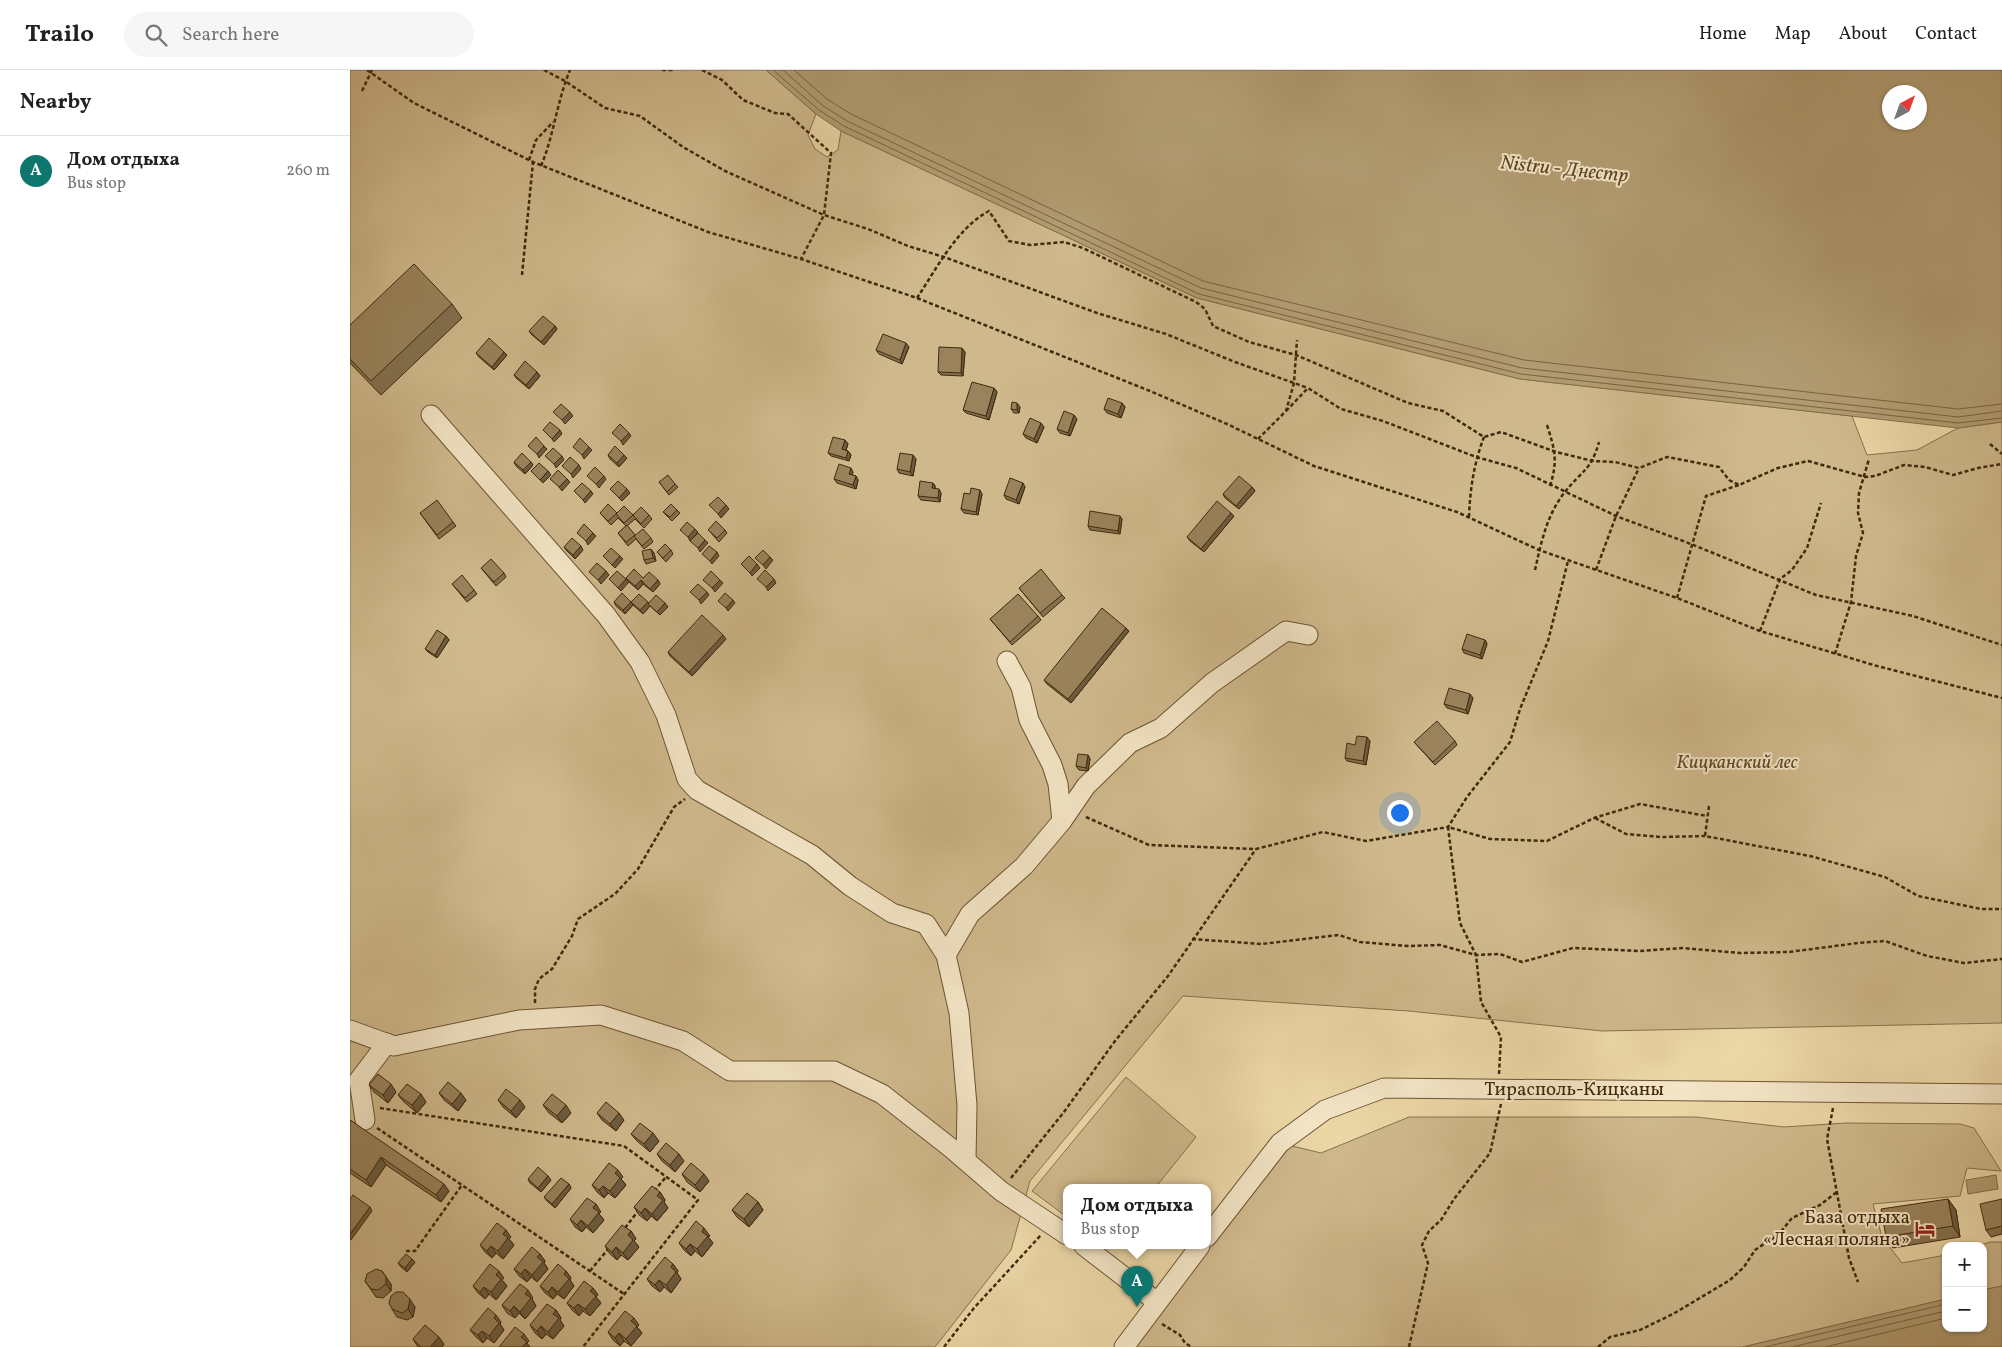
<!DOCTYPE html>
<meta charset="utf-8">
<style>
body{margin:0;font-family:Vollkorn,serif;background:#f6f6f6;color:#202124}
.controls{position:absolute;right:15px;bottom:15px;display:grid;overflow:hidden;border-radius:10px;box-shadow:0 1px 4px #0004}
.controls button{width:45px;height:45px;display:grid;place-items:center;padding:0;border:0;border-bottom:1px solid #e0e0e0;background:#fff;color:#202124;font:25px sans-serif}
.compass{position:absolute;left:1532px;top:15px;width:45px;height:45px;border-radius:50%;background:#fff;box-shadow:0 1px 4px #0004;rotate:41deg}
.you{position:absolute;left:1049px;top:742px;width:18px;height:18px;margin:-12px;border:4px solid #fff;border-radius:50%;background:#1a73e8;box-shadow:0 0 0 8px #1a73e833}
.badge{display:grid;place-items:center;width:32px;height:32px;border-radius:50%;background:#0f766e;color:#fff;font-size:16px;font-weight:700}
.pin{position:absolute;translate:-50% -41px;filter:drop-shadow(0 1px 2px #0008)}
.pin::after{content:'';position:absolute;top:26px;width:18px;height:15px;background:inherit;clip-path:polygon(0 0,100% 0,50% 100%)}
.popup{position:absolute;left:713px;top:1114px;width:148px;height:65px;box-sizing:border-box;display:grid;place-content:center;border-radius:10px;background:#fff;filter:drop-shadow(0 1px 4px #0005);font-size:16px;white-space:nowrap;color:#757577}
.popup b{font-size:19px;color:#202124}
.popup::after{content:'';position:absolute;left:50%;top:100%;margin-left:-10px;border:10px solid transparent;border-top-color:#fff}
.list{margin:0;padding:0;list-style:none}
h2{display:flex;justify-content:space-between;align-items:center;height:65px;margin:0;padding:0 20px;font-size:21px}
h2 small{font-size:16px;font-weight:400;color:#757577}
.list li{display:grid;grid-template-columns:32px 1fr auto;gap:15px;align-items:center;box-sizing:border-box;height:70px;padding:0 20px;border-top:1px solid #e0e0e0}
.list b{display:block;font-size:19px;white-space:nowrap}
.list p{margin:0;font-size:16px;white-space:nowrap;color:#757577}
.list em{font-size:16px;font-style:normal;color:#757577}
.icon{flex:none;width:28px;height:28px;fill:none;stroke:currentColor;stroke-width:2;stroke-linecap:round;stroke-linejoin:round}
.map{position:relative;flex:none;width:1652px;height:1277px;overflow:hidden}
header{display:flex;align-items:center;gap:30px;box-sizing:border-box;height:70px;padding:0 25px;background:#fff;border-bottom:1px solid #e0e0e0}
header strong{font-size:24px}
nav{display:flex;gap:28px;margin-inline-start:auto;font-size:18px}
.search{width:350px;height:45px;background:#f6f6f6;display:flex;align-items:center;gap:12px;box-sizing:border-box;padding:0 18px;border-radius:28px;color:#757577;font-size:19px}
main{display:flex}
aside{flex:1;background:#fff}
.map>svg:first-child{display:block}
.green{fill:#cfb98c;stroke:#88714c}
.water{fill:#b29c72;stroke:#856e49;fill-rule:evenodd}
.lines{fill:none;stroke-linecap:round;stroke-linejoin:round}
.shore{stroke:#7a623e;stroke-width:1}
.minor-casing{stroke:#6c5432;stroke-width:21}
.path{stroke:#41290b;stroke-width:2.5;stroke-dasharray:4 2.5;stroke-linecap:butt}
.minor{stroke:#f3e5c6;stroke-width:19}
.wall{fill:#84714f;stroke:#41290b}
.shaded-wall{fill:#6c5c40;stroke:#41290b}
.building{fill:#9a835c;stroke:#41290b}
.labels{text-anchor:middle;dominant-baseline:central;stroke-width:4;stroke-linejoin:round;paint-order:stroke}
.park-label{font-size:19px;font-style:italic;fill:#5d4625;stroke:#f3e5c6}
.street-label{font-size:19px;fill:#41290b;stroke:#f3e5c6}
.poi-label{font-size:19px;fill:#41290b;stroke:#f3e5c6;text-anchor:end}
.water-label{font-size:20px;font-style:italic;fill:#5d4625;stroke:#f3e5c6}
</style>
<header>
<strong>Trailo</strong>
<div class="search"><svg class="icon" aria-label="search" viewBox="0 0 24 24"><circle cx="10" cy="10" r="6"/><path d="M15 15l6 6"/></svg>Search here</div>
<nav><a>Home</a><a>Map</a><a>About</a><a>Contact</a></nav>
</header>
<main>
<aside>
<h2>Nearby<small></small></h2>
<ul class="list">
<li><span class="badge">A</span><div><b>Дом отдыха</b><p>Bus stop</p></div><em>260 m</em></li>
</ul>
</aside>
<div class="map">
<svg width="1652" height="1277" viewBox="0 0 1652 1277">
<rect width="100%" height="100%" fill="#ecd7a7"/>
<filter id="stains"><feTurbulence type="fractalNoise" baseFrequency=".004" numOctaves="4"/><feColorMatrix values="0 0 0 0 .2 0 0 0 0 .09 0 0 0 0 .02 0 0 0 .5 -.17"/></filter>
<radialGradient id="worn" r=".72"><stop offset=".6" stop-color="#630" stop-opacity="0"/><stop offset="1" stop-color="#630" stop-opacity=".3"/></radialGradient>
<!-- green -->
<g class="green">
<polygon points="0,0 416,0 466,44 458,65 465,79 477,87 488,80 491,61 847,228 1170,309 1502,346 1517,385 1567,380 1608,358 1652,352 1652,953 1252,961 1059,941 833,926 680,1111 661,1180 585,1277 0,1277"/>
<polygon points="776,1007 846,1067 805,1118 717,1118 717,1147 682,1121"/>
<polygon points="1059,1047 1346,1047 1434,1057 1496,1053 1610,1054 1624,1058 1651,1101 1617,1098 1610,1126 1523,1134 1532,1167 1552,1193 1596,1185 1596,1229 1393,1277 774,1277 930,1073 971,1083"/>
<polygon points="1640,1172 1652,1172 1652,1216 1633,1220 1633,1176 1628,1176"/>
</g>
<!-- water -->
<g class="water">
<path d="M416,0H1652V352L1608,358L1170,309L847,228L491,61L466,44ZM1540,22H1570V52H1540Z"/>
<polygon points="1646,1105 1648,1119 1618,1124 1616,1110"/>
<polygon points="1652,1216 1652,1277 1393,1277 1596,1229 1596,1258 1633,1258 1633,1220"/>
</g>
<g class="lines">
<!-- shore -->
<g class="shore">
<polyline points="423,0 469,40 494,56 849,224 1171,304 1608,353 1652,348"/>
<polyline points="433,0 472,35 497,51 851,218 1172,298 1608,347 1652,341"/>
<polyline points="444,0 477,29 501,44 853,211 1174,290 1608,339 1652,334"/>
<polyline points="1415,1277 1596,1234"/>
<polyline points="1442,1277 1596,1241"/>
<polyline points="1475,1277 1596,1248"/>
</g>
<defs>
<g id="minor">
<polyline points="81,345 256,545 290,592 316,645 337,709 347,720 462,785 500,816 542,843 576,854 596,885 609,943 617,1035 616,1090"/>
<polyline points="657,591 671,617 679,650 702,695 708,714 712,751"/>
<polyline points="596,885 620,844 674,796 712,751 736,716 780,673 811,658 862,613 936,561 958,565"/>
<polyline points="0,960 44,976 169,950 251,945 333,971 380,1001 484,1001 532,1024 601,1078 651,1121 717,1165"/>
<polyline points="15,1050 9,1010 37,973"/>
<polyline points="857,1167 930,1073 975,1040 1034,1018 1652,1024"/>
<polyline points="734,1176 807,1232"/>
<polyline points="774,1277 850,1176"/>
</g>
</defs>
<!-- minor casing -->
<use href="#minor" class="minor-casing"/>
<!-- path -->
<g class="path">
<polyline points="17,0 64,33 183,92 358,162 451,189 567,228 800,321 877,354 964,396 1107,442 1189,480 1327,528 1410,561 1527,596 1652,628"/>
<polyline points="194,0 215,11 255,38 290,46 333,77 375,101 474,145 518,159 558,176 594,187 747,243 816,264 885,292 958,318"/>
<polyline points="312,0 323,0"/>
<polyline points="352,0 372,10 393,30 425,43 438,44 481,83 474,145 451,189"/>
<polyline points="12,21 22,0"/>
<polyline points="179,90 186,70 203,52"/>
<path d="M191,96C204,65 207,31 220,0"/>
<polyline points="172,205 183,92"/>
<path d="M567,228C587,198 607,158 639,141L659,171L680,175L714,172L733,178L846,232L855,239L863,256L899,272L946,285L1058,333L1093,341L1134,367L1151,362L1206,382L1243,391L1265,392L1289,398L1317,387L1369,397L1379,410L1389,415L1428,398L1458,391L1515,407L1525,406L1554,395L1575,397L1603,405L1628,398L1652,394"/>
<polyline points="936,341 958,318 991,339 1033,351 1126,387 1166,398 1266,446 1341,474 1466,525 1563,546 1652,575"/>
<path d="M1197,355C1205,380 1208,391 1200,416"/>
<polyline points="908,369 936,341 944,313 947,270"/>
<polyline points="1640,374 1652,384"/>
<path d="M1119,447C1120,419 1124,393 1134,367"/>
<path d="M1185,500C1191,473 1197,444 1215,422C1232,400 1241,401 1249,372"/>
<polyline points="1246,500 1266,446 1289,398"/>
<polyline points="1327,528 1356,426 1389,415"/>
<polyline points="1410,561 1430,509 1442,500 1457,478 1471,433"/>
<polyline points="1485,584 1501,532 1506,486 1513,463 1508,443 1509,423 1519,389"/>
<polyline points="1359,736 1355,766 1460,786 1535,807 1568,826 1631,839 1652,839"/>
<polyline points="736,747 799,775 906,779 973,762 1016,771 1098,757 1117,727 1160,672 1170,639 1198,571 1218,491"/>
<polyline points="1245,748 1276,764 1311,767 1355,766"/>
<polyline points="842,869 912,874 989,865 1010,872 1058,876 1090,875 1126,885 1150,884 1172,892 1223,878 1290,881 1332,878 1390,883 1439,882 1508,873 1535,871 1577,886 1614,893 1652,889"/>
<polyline points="185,933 185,919 189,909 202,899 222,866 228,849 265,824 288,799 324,737 335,729"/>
<polyline points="1149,1004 1151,967 1131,932 1126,885 1110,853 1098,757 1140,769 1197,771 1244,748 1290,734 1357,746"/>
<polyline points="30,1038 274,1076 348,1130 233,1277"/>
<polyline points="1483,1038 1477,1069 1499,1188 1508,1212"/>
<polyline points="27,1058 274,1224"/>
<polyline points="661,1108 714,1042 765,971 818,906 906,779"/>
<polyline points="304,1121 316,1107"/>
<polyline points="275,1158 288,1141"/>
<polyline points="56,1181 65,1181 112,1115"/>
<polyline points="240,1201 259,1178"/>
<polyline points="812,1254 830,1265 835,1273 842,1277"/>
<polyline points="594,1277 624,1238 691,1165"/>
<polyline points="1059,1277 1078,1193 1072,1175 1079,1161 1091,1150 1104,1129 1140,1083 1151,1034"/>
<polyline points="1248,1277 1260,1267 1290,1260 1323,1244 1380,1210 1394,1197 1405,1180 1429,1164 1442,1148 1470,1135 1488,1121"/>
</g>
<!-- minor -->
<use href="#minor" class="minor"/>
</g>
<!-- wall -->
<g class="wall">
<polygon points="102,234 112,248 31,325 0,293 0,255"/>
<polygon points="205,256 207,259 194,275 182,265 179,261"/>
<polygon points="559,277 552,294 529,284 526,280"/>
<polygon points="615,282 613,306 591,305 588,302"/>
<polygon points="126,283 157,285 144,300 129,287"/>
<polygon points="187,302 190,306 179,319 166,308 164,305"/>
<polygon points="644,318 647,322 639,350 616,343 613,340"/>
<polygon points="772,333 775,337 771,348 757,343 754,339"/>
<polygon points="670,337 669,343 664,343 661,339"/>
<polygon points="727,349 720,366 710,363 707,359"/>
<polygon points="694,357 687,373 676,368 673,364"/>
<polygon points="495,370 498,374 496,380 498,381 501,385 499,391 481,386 478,383"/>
<polygon points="258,385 274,385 277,388 269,397 260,389"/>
<polygon points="566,389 563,406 549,403 547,399"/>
<polygon points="164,392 181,392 183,395 175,404 166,396"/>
<polygon points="503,402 502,405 506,406 508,410 506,419 487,413 484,409"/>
<polygon points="309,412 325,414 328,417 319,425"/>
<polygon points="583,413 585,416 585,419 591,423 590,432 571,430 568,426"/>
<polygon points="675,417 669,434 656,429 654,425"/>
<polygon points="902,417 905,421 889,439 875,428 873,424"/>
<polygon points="620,424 632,424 628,445 614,443 611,439"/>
<polygon points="327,440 330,443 322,451 313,442"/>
<polygon points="70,443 103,452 106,456 89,469"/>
<polygon points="250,443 299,445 302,449 294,458 285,449 277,456 285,465 301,468 303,472 294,479 286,469 278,476 268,463 276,456 268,448 261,455"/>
<polygon points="884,446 854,482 840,471 837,467"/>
<polygon points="772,449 770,464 740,460 738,456"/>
<polygon points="358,460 375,460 377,463 369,472 361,463"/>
<polygon points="214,477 233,480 225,489 216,480"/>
<polygon points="321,480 323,484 316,492 307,482"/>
<polygon points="304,483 306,491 296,494 294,490"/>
<polygon points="131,498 154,503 156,507 146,516"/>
<polygon points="276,508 293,508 308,510 310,514 303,522 293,514 288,520 279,512"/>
<polygon points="102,514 124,520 127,524 117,532"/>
<polygon points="669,518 712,525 715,528 693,547"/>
<polygon points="264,532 299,533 318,537 310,545 300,536 293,544 283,535 275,544 266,536"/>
<polygon points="688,546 691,550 662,575 640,549"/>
<polygon points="776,558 779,561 721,633 697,614 694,610"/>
<polygon points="96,566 99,570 87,588 78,582 75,579"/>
<polygon points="376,569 342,606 320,586 318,582"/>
<polygon points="1135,570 1137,574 1132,589 1114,583 1112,579"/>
<polygon points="1123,628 1118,644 1097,638 1094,634"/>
<polygon points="1020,671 1016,695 997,691 995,688 1005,675"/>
<polygon points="1105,671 1107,675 1085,695 1064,672"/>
<polygon points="738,685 740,689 738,701 729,700 726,696"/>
<polygon points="19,1015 46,1022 38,1033 24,1022"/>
<polygon points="89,1023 116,1030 108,1041 94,1030"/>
<polygon points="48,1025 76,1032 67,1043 54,1032"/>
<polygon points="148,1030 175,1037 166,1048 153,1037"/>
<polygon points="193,1035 221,1043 212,1053 199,1043"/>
<polygon points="247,1043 274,1050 266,1061 252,1050"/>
<polygon points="0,1050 99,1121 91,1132 36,1095 21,1117 0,1103"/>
<polygon points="281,1064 309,1071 300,1082 287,1071"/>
<polygon points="307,1084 334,1091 325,1102 312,1091"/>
<polygon points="332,1104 359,1111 350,1122 337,1112"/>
<polygon points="273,1107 271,1109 276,1115 265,1128 258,1123 254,1128 247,1122 242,1115"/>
<polygon points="178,1109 201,1110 191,1122 180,1113"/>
<polygon points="219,1114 221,1118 205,1138 197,1131 194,1127"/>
<polygon points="310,1122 315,1130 314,1132 318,1138 307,1151 301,1146 297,1151 289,1145 284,1137"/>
<polygon points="1598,1129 1606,1140 1610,1167 1543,1178 1536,1167"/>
<polygon points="1652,1129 1652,1164 1641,1167 1636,1160"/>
<polygon points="408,1132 413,1140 399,1157 387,1147 382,1140"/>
<polygon points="251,1142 249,1144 254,1150 243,1163 236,1157 232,1162 225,1157 220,1149"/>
<polygon points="281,1161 286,1169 284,1171 289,1177 278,1190 271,1185 267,1190 260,1184 255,1176"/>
<polygon points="360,1166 358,1167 363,1173 352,1187 345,1181 341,1186 334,1180 329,1173"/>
<polygon points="161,1167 159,1169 164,1175 153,1189 146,1183 142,1188 135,1182 130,1175"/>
<polygon points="190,1184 195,1191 194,1193 198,1199 187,1212 181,1207 177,1212 169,1206 164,1199"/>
<polygon points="65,1192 57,1202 51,1197 48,1193"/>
<polygon points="323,1194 328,1201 327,1203 331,1209 321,1223 314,1217 310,1222 302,1216 297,1209"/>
<polygon points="216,1201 221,1208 220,1210 224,1216 214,1229 207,1224 203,1229 195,1223 190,1216"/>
<polygon points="154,1208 152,1210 157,1216 146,1230 139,1224 135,1229 128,1223 123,1216"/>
<polygon points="15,1211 41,1214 41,1221 33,1228 26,1227"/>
<polygon points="243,1218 248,1225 246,1227 251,1233 240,1246 233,1241 229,1246 222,1240 217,1233"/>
<polygon points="183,1228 182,1229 186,1236 175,1249 169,1243 165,1248 157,1243 152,1235"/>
<polygon points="65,1237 63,1247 57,1250 47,1247 42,1239"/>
<polygon points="206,1240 211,1248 210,1250 214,1256 203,1269 196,1264 192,1269 185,1263 180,1255"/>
<polygon points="151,1252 150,1254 154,1260 144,1273 137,1268 133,1273 126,1267 120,1260"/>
<polygon points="289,1255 287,1257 292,1263 281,1276 274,1271 270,1276 263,1270 258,1262"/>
<polygon points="63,1269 94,1274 92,1277 68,1277"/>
</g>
<!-- shaded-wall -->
<g class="shaded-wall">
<polygon points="205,256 207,259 194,275 191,272"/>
<polygon points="556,273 559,277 552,294 550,290"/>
<polygon points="612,278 615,282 613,306 611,303"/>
<polygon points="154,282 157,285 144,300 142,297"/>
<polygon points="187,302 190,306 179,319 176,315"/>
<polygon points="644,318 647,322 639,350 636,346"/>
<polygon points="667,333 670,337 669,343 667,340"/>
<polygon points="772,333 775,337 771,348 768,344"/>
<polygon points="220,342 223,346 215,354 212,350"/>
<polygon points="724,345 727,349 720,366 718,363"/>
<polygon points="691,353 694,357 687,373 684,369"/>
<polygon points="210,360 212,364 204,372 202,369"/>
<polygon points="279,363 281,366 273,375 271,371"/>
<polygon points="495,370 498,374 495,383 492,379"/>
<polygon points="194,376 197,379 189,388 187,384"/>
<polygon points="239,377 242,380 234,389 232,385"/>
<polygon points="498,381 501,385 499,391 496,388"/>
<polygon points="274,385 277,388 269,397 267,393"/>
<polygon points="563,385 566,389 563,406 560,402"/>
<polygon points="212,386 214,390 206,398 204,394"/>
<polygon points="181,392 183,395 175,404 173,400"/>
<polygon points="229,395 231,399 223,408 221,404"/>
<polygon points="501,398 503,402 501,408 499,404"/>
<polygon points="198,401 201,405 193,413 190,410"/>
<polygon points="254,406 256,409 249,418 246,414"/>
<polygon points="506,406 508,410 506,419 503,415"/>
<polygon points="217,409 220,412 212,421 209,417"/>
<polygon points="583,413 585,416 585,422 582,418"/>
<polygon points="673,413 675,417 669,434 666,430"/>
<polygon points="902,417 905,421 889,439 886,436"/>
<polygon points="277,419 280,423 272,431 269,428"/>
<polygon points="589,419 591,423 590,432 588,428"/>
<polygon points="630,420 632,424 628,445 626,442"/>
<polygon points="241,421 243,424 235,433 233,430"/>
<polygon points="376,435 379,439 371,448 368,444"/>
<polygon points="881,443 884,446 854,482 851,479"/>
<polygon points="770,446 772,449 770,464 768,461"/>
<polygon points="345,459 348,462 340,471 338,467"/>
<polygon points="243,463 246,466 238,475 236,471"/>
<polygon points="355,470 358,473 350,482 348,478"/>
<polygon points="231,476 233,480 225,489 223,485"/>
<polygon points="301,479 304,483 306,491 303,488"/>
<polygon points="367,482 369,486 362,494 360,491"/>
<polygon points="270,486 273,489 265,498 262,495"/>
<polygon points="420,487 423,490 416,499 413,495"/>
<polygon points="407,494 410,498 402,506 400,503"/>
<polygon points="256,501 259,505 251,514 248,510"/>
<polygon points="276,509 279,512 271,521 268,518"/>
<polygon points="424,509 426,513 418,521 416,517"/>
<polygon points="291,510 293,514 288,520 285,516"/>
<polygon points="308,510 310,514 303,522 300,519"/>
<polygon points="370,510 373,513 365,522 362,518"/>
<polygon points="357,522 359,525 351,534 349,530"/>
<polygon points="383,530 385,533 378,541 376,538"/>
<polygon points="281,532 283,535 275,544 273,540"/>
<polygon points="298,532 301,535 298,534 300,536 293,544 290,540"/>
<polygon points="315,533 318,537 310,545 307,542"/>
<polygon points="776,558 779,561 721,633 718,629"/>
<polygon points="373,565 376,569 342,606 339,602"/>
<polygon points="96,566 99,570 87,588 85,585"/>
<polygon points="1135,570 1137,574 1132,589 1130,585"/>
<polygon points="1120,624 1123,628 1118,644 1116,640"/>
<polygon points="1017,667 1020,671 1016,695 1013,691"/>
<polygon points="738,685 740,689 738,701 736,698"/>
<polygon points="41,1014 46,1022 38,1033 33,1025"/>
<polygon points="111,1023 116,1030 108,1041 102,1034"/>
<polygon points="71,1024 76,1032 67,1043 62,1035"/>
<polygon points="170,1030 175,1037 166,1048 161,1041"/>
<polygon points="216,1035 221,1043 212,1053 207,1046"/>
<polygon points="269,1043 274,1050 266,1061 260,1054"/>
<polygon points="303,1063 309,1071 300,1082 294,1074"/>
<polygon points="329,1084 334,1091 325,1102 320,1095"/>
<polygon points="31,1087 36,1095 21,1117 16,1110"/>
<polygon points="268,1100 273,1107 271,1109 276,1115 265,1128 260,1121 265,1103"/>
<polygon points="354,1104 359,1111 350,1122 345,1115"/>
<polygon points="198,1106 201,1110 191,1122 188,1118"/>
<polygon points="94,1114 99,1121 91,1132 86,1125"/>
<polygon points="219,1114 221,1118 205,1138 202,1134"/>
<polygon points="253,1116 258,1123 254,1128 249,1120"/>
<polygon points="310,1122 315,1130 314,1132 318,1138 307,1151 302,1144 307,1126"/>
<polygon points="1598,1129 1606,1140 1610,1167 1603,1156"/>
<polygon points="408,1132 413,1140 399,1157 394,1149"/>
<polygon points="246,1134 251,1142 249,1144 254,1150 243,1163 238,1156 243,1138"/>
<polygon points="20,1137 22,1141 1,1170 0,1164"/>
<polygon points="295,1138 301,1146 297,1151 291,1143"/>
<polygon points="231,1150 236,1157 232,1162 227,1155"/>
<polygon points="354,1158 360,1166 358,1167 363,1173 352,1187 347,1179 352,1162"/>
<polygon points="156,1160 161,1167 159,1169 164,1175 153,1189 148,1181 153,1164"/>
<polygon points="281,1161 286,1169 284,1171 289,1177 278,1190 273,1183 278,1165"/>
<polygon points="340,1174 345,1181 341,1186 336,1179"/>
<polygon points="141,1176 146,1183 142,1188 137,1181"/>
<polygon points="266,1177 271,1185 267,1190 262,1182"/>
<polygon points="190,1184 195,1191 194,1193 198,1199 187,1212 182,1205 187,1187"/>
<polygon points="62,1189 65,1192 57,1202 55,1198"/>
<polygon points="323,1194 328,1201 327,1203 331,1209 321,1223 316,1215 321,1197"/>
<polygon points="175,1199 181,1207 177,1212 171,1204"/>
<polygon points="32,1201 41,1214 41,1221 36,1214"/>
<polygon points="149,1201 154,1208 152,1210 157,1216 146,1230 141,1222 146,1205"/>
<polygon points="216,1201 221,1208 220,1210 224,1216 214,1229 208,1222 214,1204"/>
<polygon points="309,1210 314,1217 310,1222 305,1215"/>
<polygon points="134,1217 139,1224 135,1229 130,1222"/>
<polygon points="202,1217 207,1224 203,1229 198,1222"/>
<polygon points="243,1218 248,1225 246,1227 251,1233 240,1246 235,1239 240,1221"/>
<polygon points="178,1220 183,1228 182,1229 186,1236 175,1249 170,1242 175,1224"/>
<polygon points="60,1229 65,1237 63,1247 58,1239"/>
<polygon points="228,1234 233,1241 229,1246 224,1238"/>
<polygon points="164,1236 169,1243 165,1248 160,1241"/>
<polygon points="206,1240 211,1248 210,1250 214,1256 203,1269 198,1262 203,1244"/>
<polygon points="146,1245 151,1252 150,1254 154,1260 144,1273 139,1266 144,1248"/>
<polygon points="284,1248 289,1255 287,1257 292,1263 281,1276 276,1269 281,1251"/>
<polygon points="191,1256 196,1264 192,1269 187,1261"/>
<polygon points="132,1261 137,1268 133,1273 128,1265"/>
<polygon points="269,1263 274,1271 270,1276 265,1268"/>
<polygon points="174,1264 179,1271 177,1273 180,1277 172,1277 171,1267"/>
<polygon points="89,1267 94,1274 92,1277 80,1277"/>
</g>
<!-- building -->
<g class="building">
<polygon points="64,194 102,234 21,311 0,289 0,255"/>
<polygon points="193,246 205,256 191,272 179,261"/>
<polygon points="533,264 556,273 550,290 526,280"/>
<polygon points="139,268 154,282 142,297 126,283"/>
<polygon points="589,277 612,278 611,303 588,302"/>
<polygon points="175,291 187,302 176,315 164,305"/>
<polygon points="622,312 644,318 636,346 613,340"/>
<polygon points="758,328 772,333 768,344 754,339"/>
<polygon points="662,332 667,333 667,340 661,339"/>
<polygon points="211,334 220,342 212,350 203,342"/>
<polygon points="714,341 724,345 718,363 707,359"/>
<polygon points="680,348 691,353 684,369 673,364"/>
<polygon points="200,352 210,360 202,369 193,360"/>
<polygon points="270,354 279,363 271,371 262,363"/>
<polygon points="186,367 194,376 187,384 178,376"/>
<polygon points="483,367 495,370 492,379 498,381 496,388 478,383"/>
<polygon points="230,368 239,377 232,385 223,377"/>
<polygon points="265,376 274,385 267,393 258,385"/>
<polygon points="203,378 212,386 204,394 195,386"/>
<polygon points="172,383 181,392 173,400 164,392"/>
<polygon points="550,383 563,385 560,402 547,399"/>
<polygon points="220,387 229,395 221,404 212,396"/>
<polygon points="189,393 198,401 190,410 181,401"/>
<polygon points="489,394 501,398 499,404 506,406 503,415 484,409"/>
<polygon points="245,397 254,406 246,414 237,406"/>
<polygon points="208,400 217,409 209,417 200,409"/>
<polygon points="318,405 325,414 317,422 309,412"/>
<polygon points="889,406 902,417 886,436 873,424"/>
<polygon points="660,408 673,413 666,430 654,425"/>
<polygon points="268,411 277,419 269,428 260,419"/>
<polygon points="570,411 583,413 582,418 589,419 588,428 568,426"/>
<polygon points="232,413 241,421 233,430 224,421"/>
<polygon points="621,418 630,420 626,442 611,439 614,423 620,424"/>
<polygon points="368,427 376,435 368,444 359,435"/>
<polygon points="87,430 103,452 87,465 70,443"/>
<polygon points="867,431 881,443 851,479 837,467"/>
<polygon points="258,434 267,443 258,451 250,443"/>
<polygon points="321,434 327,440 320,447 313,442"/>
<polygon points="274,436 283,445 274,453 266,444"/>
<polygon points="291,437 299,445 291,454 283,445"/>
<polygon points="740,441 770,446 768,461 738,456"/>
<polygon points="366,451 375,460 367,468 358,460"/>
<polygon points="337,452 345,459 338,467 330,460"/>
<polygon points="234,454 243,463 236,471 227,463"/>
<polygon points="277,455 285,465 276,472 268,463"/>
<polygon points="293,459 301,468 292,476 284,466"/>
<polygon points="348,463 355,470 348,478 340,471"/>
<polygon points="222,468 231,476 223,485 214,477"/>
<polygon points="315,474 321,480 313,488 307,482"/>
<polygon points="359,476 367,482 360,491 352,484"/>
<polygon points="261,478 270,486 262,495 253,486"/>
<polygon points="301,479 303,488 294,490 292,481"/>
<polygon points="413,480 420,487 413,495 405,488"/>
<polygon points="399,486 407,494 400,503 391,494"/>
<polygon points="141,489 154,503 144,512 131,498"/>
<polygon points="247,493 256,501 248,510 239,502"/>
<polygon points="284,499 293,508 299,502 308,510 300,519 291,510 285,516 276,508"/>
<polygon points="691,499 712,525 690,543 669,518"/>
<polygon points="415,500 424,509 416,517 407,509"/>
<polygon points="267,501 276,509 268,518 259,509"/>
<polygon points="361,501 370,510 362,518 353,510"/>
<polygon points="112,505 124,520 115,528 102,514"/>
<polygon points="348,514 357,522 349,530 340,522"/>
<polygon points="272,523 281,532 273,540 264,532"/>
<polygon points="375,523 383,530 376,538 368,531"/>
<polygon points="289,524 298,532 290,540 281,532"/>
<polygon points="668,524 688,546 660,572 640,549"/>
<polygon points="306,525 315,533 307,542 298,534"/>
<polygon points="752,538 776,558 718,629 694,610"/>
<polygon points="352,545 373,565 339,602 318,582"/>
<polygon points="87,560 96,566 85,585 75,579"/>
<polygon points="1117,564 1135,570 1130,585 1112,579"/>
<polygon points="1099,618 1120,624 1116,640 1094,634"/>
<polygon points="1087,651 1105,671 1083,692 1064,672"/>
<polygon points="1007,666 1017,667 1013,691 995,688 997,673 1005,675"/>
<polygon points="728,684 738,685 736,698 726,696"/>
<polygon points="28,1004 41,1014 33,1025 19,1015"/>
<polygon points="98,1012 111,1023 102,1034 89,1023"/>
<polygon points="57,1014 71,1024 62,1035 48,1025"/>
<polygon points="156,1019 170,1030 161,1041 148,1030"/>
<polygon points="202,1024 216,1035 207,1046 193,1035"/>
<polygon points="256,1032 269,1043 260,1054 247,1043"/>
<polygon points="0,1050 94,1114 86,1125 31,1087 16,1110 0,1099"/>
<polygon points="290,1053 303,1063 294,1074 281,1064"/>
<polygon points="316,1073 329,1084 320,1095 307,1084"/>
<polygon points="259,1093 268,1100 265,1103 270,1108 260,1121 253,1116 249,1120 242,1115"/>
<polygon points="341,1093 354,1104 345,1115 332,1104"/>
<polygon points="188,1097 198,1106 188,1118 178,1109"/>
<polygon points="211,1108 219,1114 202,1134 194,1127"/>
<polygon points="302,1116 310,1122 307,1126 313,1130 302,1144 295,1138 291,1143 284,1137"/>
<polygon points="397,1123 408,1132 394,1149 382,1140"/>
<polygon points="3,1125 20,1137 0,1164 0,1129"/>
<polygon points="237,1128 246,1134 243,1138 249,1142 238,1156 231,1150 227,1155 220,1149"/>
<polygon points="1598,1129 1603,1156 1536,1167 1531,1139"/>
<polygon points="1652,1129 1652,1156 1636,1160 1630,1134"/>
<polygon points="346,1151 354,1158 352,1162 358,1166 347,1179 340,1174 336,1179 329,1173"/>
<polygon points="147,1153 156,1160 153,1164 158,1168 148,1181 141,1176 137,1181 130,1175"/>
<polygon points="272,1155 281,1161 278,1165 283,1170 273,1183 266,1177 262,1182 255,1176"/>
<polygon points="182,1177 190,1184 187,1187 193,1192 182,1205 175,1199 171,1204 164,1199"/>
<polygon points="56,1184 62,1189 55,1198 48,1193"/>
<polygon points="315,1187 323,1194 321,1197 326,1202 316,1215 309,1210 305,1215 297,1209"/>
<polygon points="140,1194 149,1201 146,1205 151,1209 141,1222 134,1217 130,1222 123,1216"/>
<polygon points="208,1194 216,1201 214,1204 219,1209 208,1222 202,1217 198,1222 190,1216"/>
<polygon points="26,1199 32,1201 36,1207 36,1214 28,1220 21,1219 15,1211 17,1204"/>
<polygon points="234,1211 243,1218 240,1221 246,1226 235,1239 228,1234 224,1238 217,1233"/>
<polygon points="170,1214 178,1220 175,1224 181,1228 170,1242 164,1236 160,1241 152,1235"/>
<polygon points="46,1222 53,1222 60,1229 58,1239 52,1243 42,1239 39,1233 41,1226"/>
<polygon points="197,1234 206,1240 203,1244 209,1248 198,1262 191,1256 187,1261 180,1255"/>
<polygon points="138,1238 146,1245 144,1248 149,1253 139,1266 132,1261 128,1265 120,1260"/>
<polygon points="275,1241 284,1248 281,1251 287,1256 276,1269 269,1263 265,1268 258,1262"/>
<polygon points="75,1255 89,1267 80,1277 71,1277 63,1269"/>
<polygon points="165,1257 174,1264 171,1267 177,1272 172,1277 149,1277"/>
</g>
<!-- icons -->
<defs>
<symbol id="hotel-bare" viewBox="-9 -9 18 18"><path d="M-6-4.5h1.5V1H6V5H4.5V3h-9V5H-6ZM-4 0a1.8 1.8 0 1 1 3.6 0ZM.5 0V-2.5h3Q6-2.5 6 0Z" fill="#8f2418" stroke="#f3e5c6" stroke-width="2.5" paint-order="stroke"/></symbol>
</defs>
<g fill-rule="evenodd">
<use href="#hotel-bare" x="1561" y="1145" width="28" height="28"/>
</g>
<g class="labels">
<!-- park labels -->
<g class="park-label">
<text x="1387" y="693">Кицканский лес</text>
</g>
<!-- street labels -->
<g class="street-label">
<text x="1224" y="1020">Тирасполь-Кицканы</text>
</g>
<!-- poi labels -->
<g class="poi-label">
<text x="1560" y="1148">База отдыха<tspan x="1560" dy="22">«Лесная поляна»</tspan></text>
</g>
<!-- water labels -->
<g class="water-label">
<text transform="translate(1214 100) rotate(6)">Nistru - Днестр</text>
</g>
</g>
<rect width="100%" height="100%" filter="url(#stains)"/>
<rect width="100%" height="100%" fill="url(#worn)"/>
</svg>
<div class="controls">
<button>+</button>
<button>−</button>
</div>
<svg class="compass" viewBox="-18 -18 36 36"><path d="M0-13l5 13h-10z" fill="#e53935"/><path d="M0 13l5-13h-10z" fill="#757577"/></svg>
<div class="you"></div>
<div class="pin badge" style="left:787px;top:1237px">A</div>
<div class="popup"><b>Дом отдыха</b>Bus stop</div>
</div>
</main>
